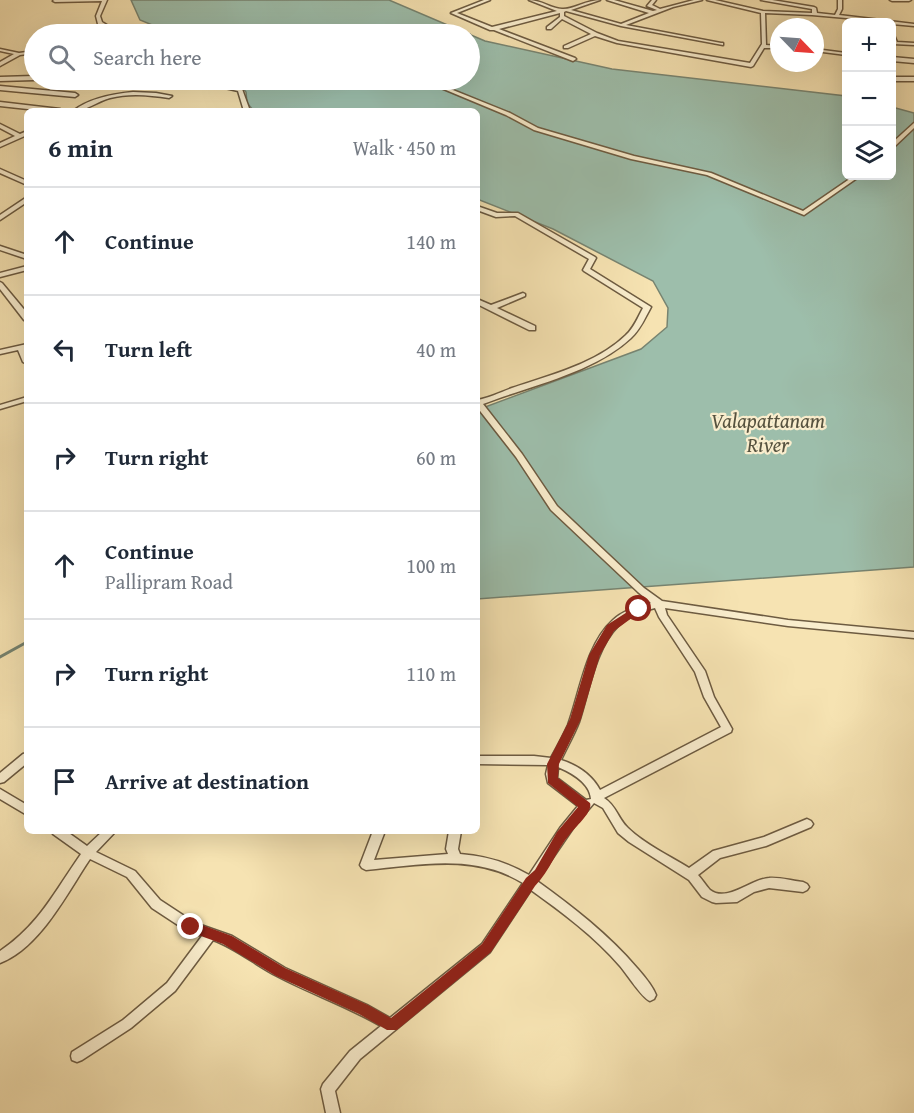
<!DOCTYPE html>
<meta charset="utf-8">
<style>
body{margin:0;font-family:"Gentium Book Plus",serif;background:#f2f2f3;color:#1f2937}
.controls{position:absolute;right:18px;top:18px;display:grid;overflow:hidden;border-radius:9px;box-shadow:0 6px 24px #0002}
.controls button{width:54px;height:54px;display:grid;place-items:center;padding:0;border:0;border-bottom:2px solid #e0e1e3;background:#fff;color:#1f2937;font:30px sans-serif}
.compass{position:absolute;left:770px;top:18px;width:54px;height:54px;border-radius:50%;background:#fff;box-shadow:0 6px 24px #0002;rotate:115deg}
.stop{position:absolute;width:18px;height:18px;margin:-14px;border:4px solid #8f2418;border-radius:50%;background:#fff}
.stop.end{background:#8f2418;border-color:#fff;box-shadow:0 2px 6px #0008}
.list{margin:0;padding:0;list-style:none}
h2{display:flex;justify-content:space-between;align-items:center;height:78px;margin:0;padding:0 24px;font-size:26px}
h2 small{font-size:20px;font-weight:400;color:#747a83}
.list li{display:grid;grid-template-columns:39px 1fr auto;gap:18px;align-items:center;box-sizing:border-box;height:108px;padding:0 24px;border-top:2px solid #e0e1e3}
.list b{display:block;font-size:22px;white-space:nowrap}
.list p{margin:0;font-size:20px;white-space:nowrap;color:#747a83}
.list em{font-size:20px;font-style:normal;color:#747a83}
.icon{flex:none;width:33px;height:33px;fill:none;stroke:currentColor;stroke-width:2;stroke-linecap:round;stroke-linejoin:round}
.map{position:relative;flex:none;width:914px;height:1113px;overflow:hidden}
.search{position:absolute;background:#fff;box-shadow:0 6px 24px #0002;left:24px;top:24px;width:456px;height:66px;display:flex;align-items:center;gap:15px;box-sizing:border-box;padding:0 21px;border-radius:33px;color:#747a83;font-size:22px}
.panel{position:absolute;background:#fff;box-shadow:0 6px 24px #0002;left:24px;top:108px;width:456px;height:726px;border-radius:9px}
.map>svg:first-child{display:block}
.water{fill:#9dbeab;stroke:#778471;stroke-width:1.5}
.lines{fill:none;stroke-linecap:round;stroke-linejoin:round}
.stream{stroke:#778471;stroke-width:3}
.street-casing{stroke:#6d5b41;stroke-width:3}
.street{fill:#f9edcd;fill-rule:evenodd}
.route{fill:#8f2418}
.labels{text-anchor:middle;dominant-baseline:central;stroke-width:4.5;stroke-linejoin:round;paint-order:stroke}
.water-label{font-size:21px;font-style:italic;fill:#56523f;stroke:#f9edcd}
</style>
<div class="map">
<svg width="914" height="1113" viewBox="0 0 914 1113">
<rect width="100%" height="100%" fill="#f6e3b2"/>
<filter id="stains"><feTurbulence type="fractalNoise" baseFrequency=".00333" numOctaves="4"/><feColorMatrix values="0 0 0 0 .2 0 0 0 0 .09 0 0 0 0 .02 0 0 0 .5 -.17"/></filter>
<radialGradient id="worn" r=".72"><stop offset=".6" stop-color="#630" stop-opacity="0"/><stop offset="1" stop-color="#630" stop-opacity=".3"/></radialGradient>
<!-- water -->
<polygon class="water" points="131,0 389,0 485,41 612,69 846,96 846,176 892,176 892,107 914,113 914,567 477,599 477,410 641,349 667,327 668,308 653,281 553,229 477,199 477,111 254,111 247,103 246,92 236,80 470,80 470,34 174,34 140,20"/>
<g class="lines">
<!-- stream -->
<polyline class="stream" points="0,657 27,642"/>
<defs>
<g id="street">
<polygon points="54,0 107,0 100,16 102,22 121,34 116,34 110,31 91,34 84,34 107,29 98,24 96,16 102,1 55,2 53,1"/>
<path d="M484,0H490L457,13L492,27L557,11L529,0C541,0 552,9 562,9C572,10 587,0 600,0L571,10L621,24L649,13L607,0H614L653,11L657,10L647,6L652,0H656L652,5L660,9L694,0H702L673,7L626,25L721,43H723V45L621,26L566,11L564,12V16L597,33L618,41L750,63L762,44L761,13L707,0H715L763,11L812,13V9L761,0H772L814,7L816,8L817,13L835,15L838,9V0H842V9L839,15L914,24V26L892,24V22L812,15L765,13L766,45L779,46V48H764L753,66L751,67L617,43L595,36L568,48H564V46L591,34L562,19L551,29H547V27L560,17V13L499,29L575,58L576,59L573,61L494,30H490L451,13Z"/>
<polygon points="890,0 911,0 909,1 892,1"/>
<polygon points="892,34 894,35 897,42 914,43 914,45 893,44 892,40"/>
<polygon points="0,49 19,53 34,51 34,53 20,55 0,66 0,62 14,54 0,51"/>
<polygon points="815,49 846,53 846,55 815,51"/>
<polygon points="892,57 914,59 914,63 892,61"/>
<polygon points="34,76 34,80 0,81 0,77"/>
<rect x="892" y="77" width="22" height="4"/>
<polygon points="217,80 222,80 229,86 242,89 250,111 244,111 238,91 225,88"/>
<polygon points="422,80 428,80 510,113 538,128 634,156 711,173 803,211 854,176 860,176 804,215 707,175 631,159 534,130 506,115"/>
<polygon points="0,86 75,93 78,95 75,97 0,90"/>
<path d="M133,92L156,93L172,96L169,98C149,95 129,93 110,98C98,101 86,111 73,111C90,98 112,94 133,92Z"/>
<polygon points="0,102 60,109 63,111 46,111 0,106"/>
<polygon points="914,123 914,128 894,147 892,148 892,143"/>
<polygon points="0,124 20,134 27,131 27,135 0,147 0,143 15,136 0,128"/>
<polygon points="0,169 27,181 27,185 0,173"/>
<polygon points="27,197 27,202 0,220 0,215"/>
<path d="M477,206L497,213H518L595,257L596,258L590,269L651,307C645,318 640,330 631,338C594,373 529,386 483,404L522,454L557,506L644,588L662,601L788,620L914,632V638L788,626L665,608L667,615L705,671L714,697L732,729L731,732L604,798C616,805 618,819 628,828C644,844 670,856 689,868L713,851L764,837L807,819L811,821L813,824L811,827L766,846L720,858L698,875C702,879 706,886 710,890C727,903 751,879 769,878C780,877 792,881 803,882L807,884L809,887L807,890L803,892L769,888L754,892L737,902L716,903L712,902L702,897L689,880L629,842L618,833L603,808L594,803L576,824L537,881C573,907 608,934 637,968C644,976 652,985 656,995L654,999L650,1001C642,998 627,974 620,966C594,936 563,913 531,890L490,952L360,1059L335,1091L340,1113H326L321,1089L323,1084L350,1051L381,1026C347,1006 311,994 277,976C255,965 236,948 213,940L175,991L131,1028L82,1060L77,1062L72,1060L71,1056L72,1052L123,1020L167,983L202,936L187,931L152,908L127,877L90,859C67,893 40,948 0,963V951C39,925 55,891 81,854L53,834L51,831H66L87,846L103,831H116L96,852L135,871L160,900L195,923L232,936L285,968L367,1005L390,1018L482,944L523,883C474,853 420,865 366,870L362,868L360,865L373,831H385L374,860L448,854L446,849L449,831H461L458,849L460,854C485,856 507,862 529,875L560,828L578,806L548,783L546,774L548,765L477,764V756H534L551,758C557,747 563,736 568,725C580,692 586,644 613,620C624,610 638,606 651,603L638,592L551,510L516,457L477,407V400C489,398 501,392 512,388C550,375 596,364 626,335C634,328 638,317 643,308L584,271L583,270L589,259L515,216L496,217L477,210ZM655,608L659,617L695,672L704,697L721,727L600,790C592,775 577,765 561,760C567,747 574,735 579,722C589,692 595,649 618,626C628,616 642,611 655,608ZM558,767C572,773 590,783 591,799L586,800L557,778Z"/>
<polygon points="0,246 27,255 27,259 0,250"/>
<polygon points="27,266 27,270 0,277 0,273"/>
<polygon points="0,282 2,283 27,313 27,320 24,320 0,289"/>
<polygon points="523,293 525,294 525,296 497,308 535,326 535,330 529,330 477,304 477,299 491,305"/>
<polygon points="27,344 27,348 24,349 27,354 27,364 23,362 18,350 0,354 0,350"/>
<polygon points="27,397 27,401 0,409 0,405"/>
<polygon points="27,753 27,763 4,782 0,783 0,773 23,754"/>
<polygon points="0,789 27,805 27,815 0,799"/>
</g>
</defs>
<!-- street casing -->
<use href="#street" class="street-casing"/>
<!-- street -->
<use href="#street" class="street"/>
</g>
<!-- route -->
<path class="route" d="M635,607L644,609L614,631L600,655L581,719L559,764L558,778L590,803C593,812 576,826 570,834C556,850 550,871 535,886L491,952L397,1030H387L359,1014L276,976L223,944L187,931L185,927L191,921L232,936L285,968L368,1005L391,1018L482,944L526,878L535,870L557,832L578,807L548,783L547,764L570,719L589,655L607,625Z"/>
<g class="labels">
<!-- water labels -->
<g class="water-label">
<text x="768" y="420">Valapattanam<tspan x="768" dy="24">River</tspan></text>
</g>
</g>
<rect width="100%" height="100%" filter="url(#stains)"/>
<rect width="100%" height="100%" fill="url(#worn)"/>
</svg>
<div class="controls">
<button>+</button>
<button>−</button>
<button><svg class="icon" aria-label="layers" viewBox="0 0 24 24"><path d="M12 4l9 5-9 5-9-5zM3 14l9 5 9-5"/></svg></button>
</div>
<svg class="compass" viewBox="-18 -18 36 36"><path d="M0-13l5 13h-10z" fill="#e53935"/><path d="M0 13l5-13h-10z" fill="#747a83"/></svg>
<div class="stop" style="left:639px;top:609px"></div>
<div class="stop end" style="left:191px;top:927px"></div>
<div class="search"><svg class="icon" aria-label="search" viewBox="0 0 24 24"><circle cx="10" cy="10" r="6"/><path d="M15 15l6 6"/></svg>Search here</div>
<section class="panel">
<h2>6 min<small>Walk · 450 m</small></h2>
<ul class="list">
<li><svg class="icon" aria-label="ahead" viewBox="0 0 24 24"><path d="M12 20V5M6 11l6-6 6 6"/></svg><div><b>Continue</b></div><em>140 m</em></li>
<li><svg class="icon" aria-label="left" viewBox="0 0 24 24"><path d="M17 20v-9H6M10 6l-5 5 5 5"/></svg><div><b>Turn left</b></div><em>40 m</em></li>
<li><svg class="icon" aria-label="right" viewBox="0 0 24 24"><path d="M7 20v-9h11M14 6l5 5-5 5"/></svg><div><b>Turn right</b></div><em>60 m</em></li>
<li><svg class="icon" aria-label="ahead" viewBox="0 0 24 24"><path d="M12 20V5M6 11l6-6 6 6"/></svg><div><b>Continue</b><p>Pallipram Road</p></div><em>100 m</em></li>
<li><svg class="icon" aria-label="right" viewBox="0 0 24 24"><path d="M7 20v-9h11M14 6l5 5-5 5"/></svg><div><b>Turn right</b></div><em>110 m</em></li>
<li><svg class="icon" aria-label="arrive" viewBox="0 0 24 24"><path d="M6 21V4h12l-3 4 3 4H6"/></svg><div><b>Arrive at destination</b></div></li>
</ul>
</section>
</div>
